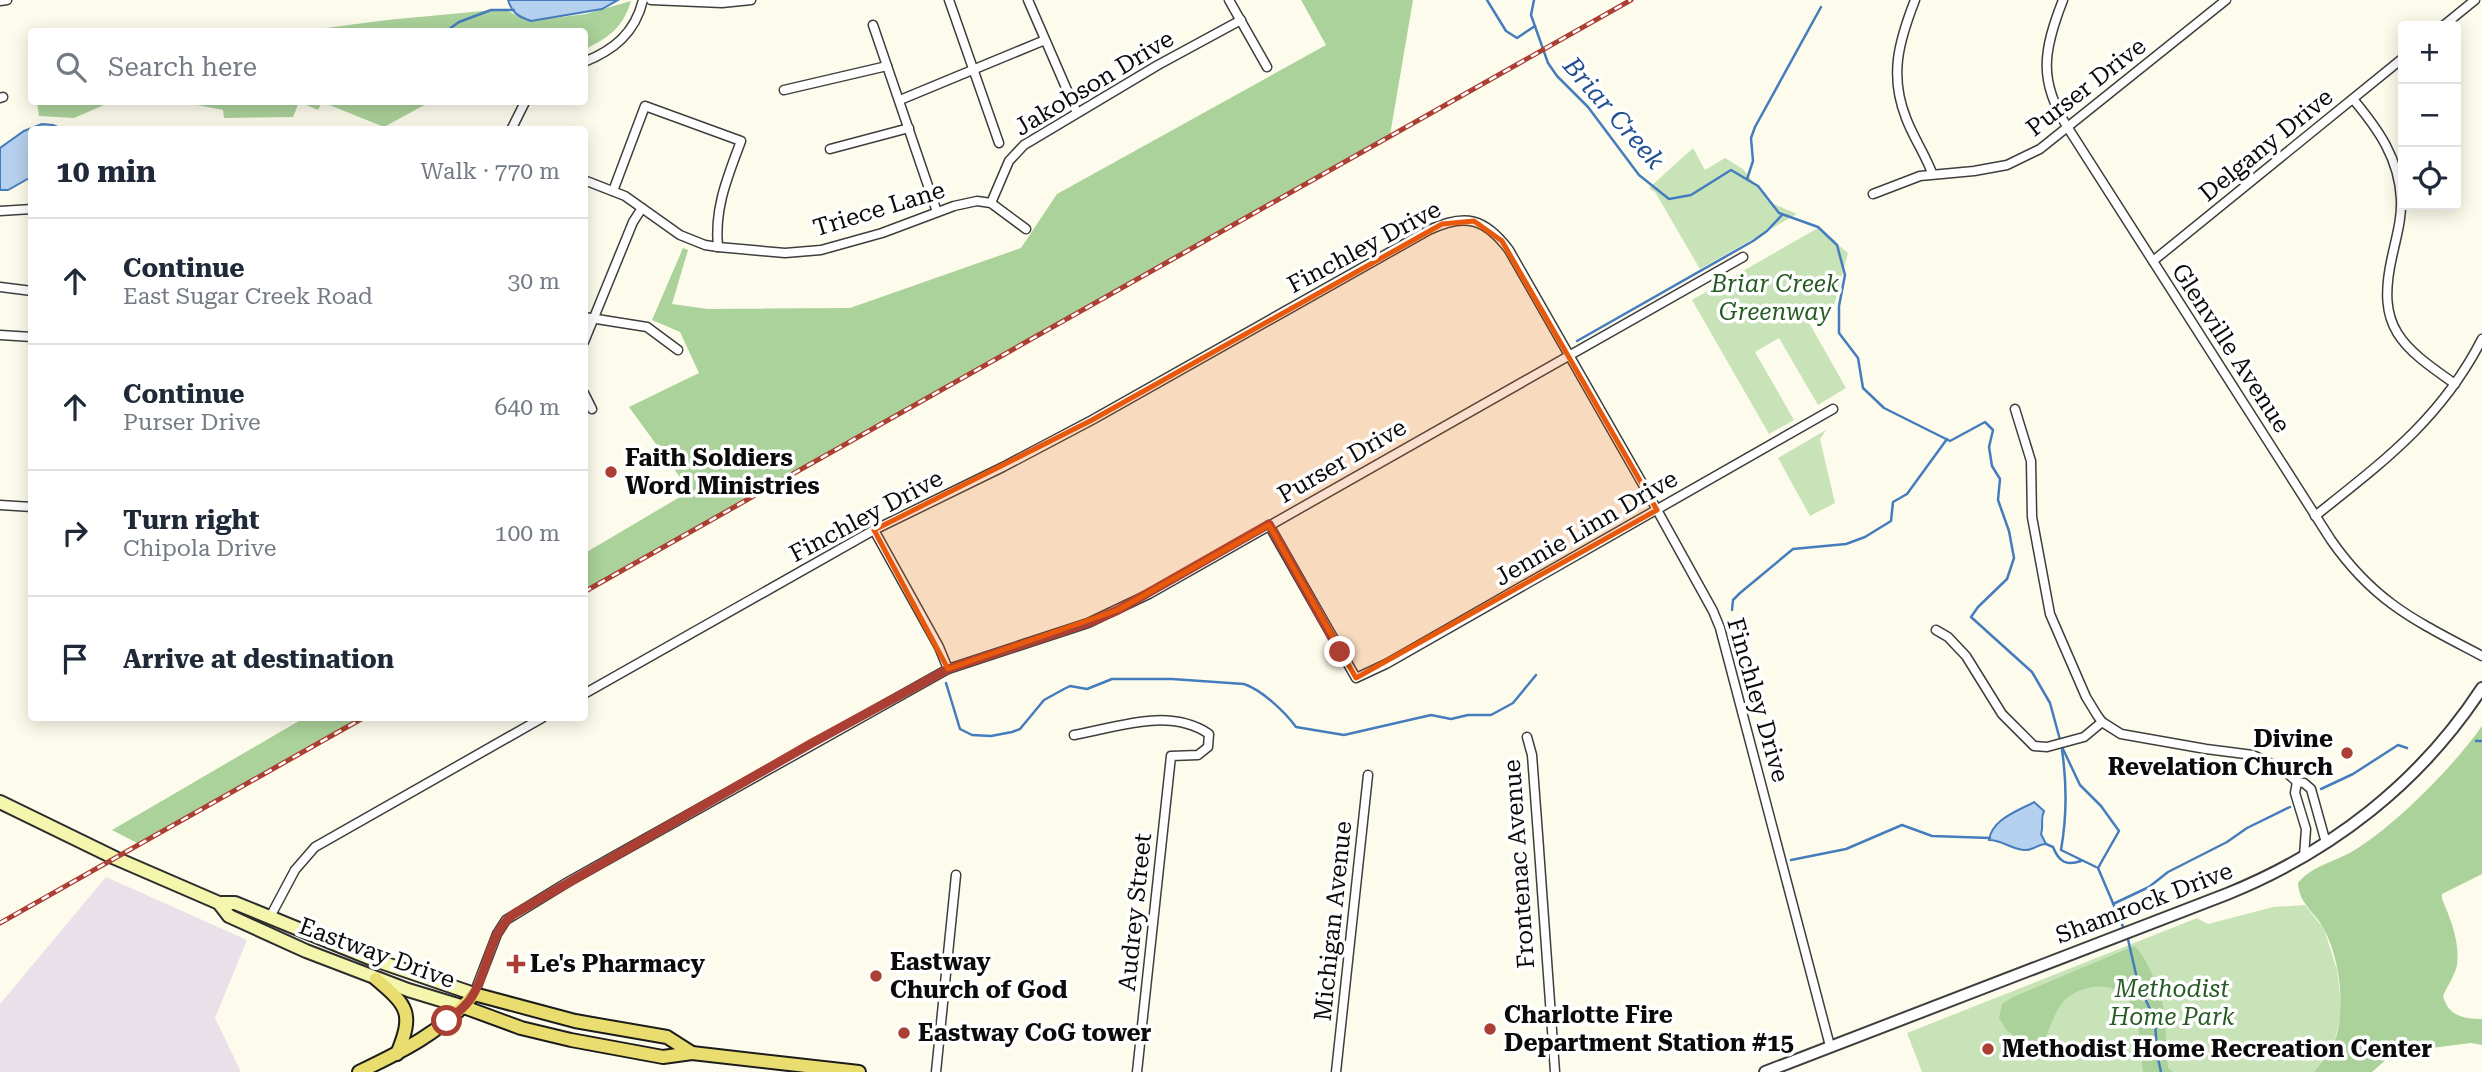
<!DOCTYPE html>
<meta charset="utf-8">
<style>
body{margin:0;font-family:"Roboto Serif",serif;background:#f6f6f7;color:#1f2937}
.controls{position:absolute;right:21px;top:21px;display:grid;overflow:hidden;border-radius:7px;box-shadow:0 4px 18px #0003}
.controls button{width:63px;height:63px;display:grid;place-items:center;padding:0;border:0;border-bottom:2px solid #e0e1e3;background:#fff;color:#1f2937;font:35px sans-serif}
.stop{position:absolute;width:21px;height:21px;margin:-16px;border:5px solid #ac3f33;border-radius:50%;background:#fff}
.stop.end{background:#ac3f33;border-color:#fff;box-shadow:0 2px 7px #0008}
.list{margin:0;padding:0;list-style:none}
h2{display:flex;justify-content:space-between;align-items:center;height:91px;margin:0;padding:0 28px;font-size:30px}
h2 small{font-size:23px;font-weight:400;color:#747a83}
.list li{display:grid;grid-template-columns:46px 1fr auto;gap:21px;align-items:center;box-sizing:border-box;height:126px;padding:0 28px;border-top:2px solid #e0e1e3}
.list b{display:block;font-size:26px;white-space:nowrap}
.list p{margin:0;font-size:23px;white-space:nowrap;color:#747a83}
.list em{font-size:23px;font-style:normal;color:#747a83}
.icon{flex:none;width:38px;height:38px;fill:none;stroke:currentColor;stroke-width:2;stroke-linecap:round;stroke-linejoin:round}
.map{position:relative;flex:none;width:2482px;height:1072px;overflow:hidden}
.search{position:absolute;background:#fff;box-shadow:0 4px 18px #0003;left:28px;top:28px;width:560px;height:77px;display:flex;align-items:center;gap:18px;box-sizing:border-box;padding:0 24px;border-radius:7px;color:#747a83;font-size:26px}
.panel{position:absolute;background:#fff;box-shadow:0 4px 18px #0003;left:28px;top:126px;width:560px;height:595px;border-radius:7px}
.map>svg:first-child{display:block}
.industrial{fill:#e9e0e9}
.green{fill:#c9e3b9}
.forest{fill:#abd29a}
.water{fill:#b6d1ef;stroke:#457cbe;stroke-width:2}
.lines{fill:none;stroke-linecap:round;stroke-linejoin:round}
.stream{stroke:#457cbe;stroke-width:2.5}
.minor-casing{stroke:#3e3e3e;stroke-width:11}
.tertiary-casing{stroke:#3e3e3e;stroke-width:14}
.secondary-casing{stroke:#2d2d2d;stroke-width:16}
.primary-casing{stroke:#1c1c1c;stroke-width:16}
.minor{stroke:#fff;stroke-width:8}
.tertiary{stroke:#fff;stroke-width:10}
.secondary{stroke:#f4f6ad;stroke-width:12}
.primary{stroke:#eadd6f;stroke-width:12}
.rail-casing{stroke:#ac3f33;stroke-width:5}
.rail{stroke:#fff;stroke-width:2.5;stroke-dasharray:8;stroke-linecap:butt}
.route{stroke:#ac3f33;stroke-width:9}
.marked{fill:#e8590c;fill-opacity:0.2;stroke:#e8590c;stroke-width:5;stroke-linejoin:round}
.poi-dot{fill:#ac3f33;stroke:#fff;stroke-width:2.5}
.labels{text-anchor:middle;dominant-baseline:central;stroke-width:7;stroke-linejoin:round;paint-order:stroke}
.street-label{font-size:24px;fill:#0b0b0b;stroke:#fff}
.park-label{font-size:24px;font-style:italic;fill:#275b23;stroke:#fff}
.poi-label{font-size:24px;font-weight:bold;fill:#0b0b0b;stroke:#fff;text-anchor:start}
.water-label{font-size:26px;font-style:italic;fill:#23508f;stroke:#fff}
</style>
<div class="map">
<svg width="2482" height="1072" viewBox="0 0 2482 1072">
<rect width="100%" height="100%" fill="#fdfcec"/>
<!-- industrial -->
<polygon class="industrial" points="106,877 247,940 215,1018 241,1072 0,1072 0,1004"/>
<!-- green -->
<g class="green">
<polygon points="1693,148 1705,170 1725,158 1743,169 1769,202 1797,214 1700,269 1655,192 1649,188"/>
<polygon points="1818,228 1848,253 1834,306 1808,321 1846,388 1818,405 1779,338 1755,352 1794,420 1769,434 1692,300"/>
<polygon points="1826,430 1820,439 1835,503 1810,516 1778,458"/>
<polygon points="2305,905 2324,929 2337,970 2342,1010 2334,1043 2314,1072 1922,1072 1907,1033 2197,918 2208,924 2273,907"/>
</g>
<!-- forest -->
<g class="forest">
<polygon points="1301,0 1413,0 1390,135 585,591 585,553 690,491 629,407 699,373 680,332 652,320 683,248 688,250 672,304 708,309 850,308 1021,248 1057,194 1326,45"/>
<path d="M631,1C623,27 609,38 585,49L584,32L303,31L387,20L504,9L529,21L586,14Z"/>
<polygon points="37,102 111,102 74,118 39,116"/>
<polygon points="182,102 430,102 384,127 322,102 318,110 299,102 293,117 224,118 223,110"/>
<polygon points="304,718 362,718 139,844 112,830"/>
<path d="M2482,726V874L2442,894V899C2451,920 2460,942 2457,965C2455,975 2447,987 2443,996C2448,1016 2464,1019 2482,1019V1045L2471,1043L2407,1051L2388,1058L2372,1072H2314C2321,1062 2331,1051 2335,1040C2346,1008 2340,960 2324,929C2315,912 2299,904 2298,883C2311,866 2335,862 2353,851C2395,826 2454,766 2482,726Z"/>
<path d="M2134,946C2144,952 2162,993 2163,1006C2166,1026 2166,1048 2168,1068L2173,1072H2143C2140,1050 2141,1023 2130,1003C2117,980 2082,983 2064,1001C2054,1012 2049,1031 2043,1045L2034,1048L2007,1031L1999,1018L2002,1004L2013,997Z"/>
</g>
<!-- water -->
<g class="water">
<path d="M508,0H618L602,9L531,21C519,17 512,13 508,0Z"/>
<polygon points="42,124 53,125 62,129 32,130 31,177 8,190 0,190 0,148 24,131"/>
<path d="M2034,802L2044,811C2040,819 2044,825 2041,834L2046,844C2038,844 2032,851 2024,850C2011,849 2002,840 1989,840C1992,819 2018,811 2034,802Z"/>
</g>
<g class="lines">
<!-- stream -->
<g class="stream">
<polyline points="1487,0 1506,31 1517,38 1535,26"/>
<polyline points="1534,0 1531,15 1548,63 1557,76 1588,107 1639,175 1669,199 1691,195 1731,170 1758,186 1779,213 1818,227 1837,245 1845,275 1839,306 1839,333 1858,358 1863,388 1884,408 1950,441 1985,422 1993,430 1989,447 1992,466 2000,479 1998,500 2009,531 2014,558 2007,579 1978,607 1971,617 2032,672 2050,703 2062,747 2080,785 2101,806 2119,831 2098,868"/>
<polyline points="445,32 459,22 491,10 514,10"/>
<polyline points="1747,179 1753,161 1751,138 1755,127 1821,7"/>
<polyline points="1577,341 1753,241 1767,231 1782,215"/>
<polyline points="1732,610 1733,600 1740,593 1793,549 1846,544 1865,537 1891,521 1893,502 1907,494 1947,439"/>
<path d="M946,683L960,729L972,735L991,736L1012,732L1020,729L1044,700L1064,689L1070,686L1087,689L1112,679H1172L1244,684C1262,690 1285,712 1296,727L1344,735L1431,715L1451,719L1468,715H1491L1513,703L1536,675"/>
<polyline points="2476,741 2482,741"/>
<path d="M2062,750C2067,784 2067,816 2061,850L2096,867"/>
<polyline points="2321,789 2353,774 2398,745 2407,748"/>
<path d="M2046,844L2053,847C2059,862 2066,866 2081,861"/>
<polyline points="1791,860 1846,849 1902,825 1932,836 1990,838"/>
<polyline points="2098,868 2124,929"/>
<polyline points="2113,904 2149,887 2168,872 2227,842 2247,828 2290,807"/>
<polyline points="2127,935 2138,983 2155,1020 2157,1054 2161,1072"/>
</g>
<defs>
<g id="minor">
<polyline points="651,0 722,3 751,0"/>
<polyline points="949,0 999,143"/>
<polyline points="1028,0 1077,113"/>
<polyline points="1229,0 1267,67"/>
<path d="M1915,0C1899,41 1889,75 1906,118C1913,137 1925,154 1932,173"/>
<path d="M2063,0C2043,51 2038,81 2068,128L2331,540C2375,603 2416,621 2482,656"/>
<polyline points="0,1 7,0"/>
<polyline points="873,25 937,212"/>
<polyline points="2443,26 2475,0"/>
<path d="M584,62C614,50 635,33 643,0"/>
<polyline points="784,90 887,66"/>
<polyline points="0,98 3,97"/>
<path d="M2353,99C2378,129 2399,158 2401,199C2402,219 2396,238 2392,257C2376,328 2401,346 2455,384"/>
<polyline points="900,100 1045,40"/>
<polyline points="511,130 525,102"/>
<polyline points="830,149 909,128"/>
<polyline points="584,180 625,196 680,235 705,245 718,247 785,253 821,250 882,233 954,206 977,201 991,203 1026,229"/>
<path d="M613,191L645,106L741,141C728,176 714,208 718,247"/>
<polyline points="1873,194 1920,176 1974,171 2007,165 2040,149 2226,0"/>
<polyline points="991,203 1009,161 1024,145 1158,65 1241,20"/>
<polyline points="0,211 32,209"/>
<polyline points="2153,261 2403,58"/>
<polyline points="0,287 32,291"/>
<polyline points="584,317 647,327 678,350"/>
<polyline points="0,335 32,337"/>
<polyline points="584,342 633,222 642,208"/>
<polyline points="584,393 592,409"/>
<polyline points="2015,409 2031,461 2032,517 2050,614 2086,697 2097,715 2102,722 2121,734 2206,749 2253,755 2284,770 2297,782 2304,783 2311,789 2326,843"/>
<polyline points="0,505 32,507"/>
<path d="M2315,516C2384,461 2441,419 2482,339"/>
<polyline points="1269,525 1356,678 1386,664 1833,409"/>
<polyline points="874,530 939,647 948,669"/>
<polyline points="1936,630 1948,637 1966,656 2002,714 2034,746 2047,747 2084,737 2102,722"/>
<path d="M584,694L874,530L1003,467L1092,420L1429,230C1465,213 1485,218 1509,250L1641,481L1713,611L1720,628L1830,1046"/>
<path d="M1074,735C1118,727 1169,707 1209,734L1208,747L1198,755L1171,756L1137,1072"/>
<polyline points="1527,737 1532,755 1538,835 1555,1072"/>
<polyline points="2297,782 2295,793 2306,829 2304,856"/>
<polyline points="270,917 295,870 315,847 542,718"/>
<polyline points="474,994 497,934 506,920 568,882 948,669 1088,623 1149,594 1743,257"/>
<polyline points="936,1072 956,875"/>
<polyline points="1336,1072 1368,775"/>
</g>
<path id="tertiary" d="M1765,1072L2227,894C2331,852 2420,783 2482,688"/>
<g id="secondary">
<polyline points="0,802 115,858 219,903 235,903 372,959 474,994"/>
<polyline points="219,903 229,916 306,951 408,990 464,1007"/>
</g>
<g id="primary">
<path d="M376,979C408,1006 414,1013 397,1054"/>
<polyline points="464,1007 521,1028 571,1040 663,1057 692,1053 859,1072"/>
<path d="M359,1072C401,1052 444,1031 474,994L575,1021L667,1037L692,1053"/>
</g>
</defs>
<!-- minor casing -->
<use href="#minor" class="minor-casing"/>
<!-- tertiary casing -->
<use href="#tertiary" class="tertiary-casing"/>
<!-- secondary casing -->
<use href="#secondary" class="secondary-casing"/>
<!-- primary casing -->
<use href="#primary" class="primary-casing"/>
<!-- minor -->
<use href="#minor" class="minor"/>
<!-- tertiary -->
<use href="#tertiary" class="tertiary"/>
<!-- secondary -->
<use href="#secondary" class="secondary"/>
<!-- primary -->
<use href="#primary" class="primary"/>
<defs>
<g id="rail">
<polyline points="584,592 1631,0"/>
<polyline points="0,923 363,718"/>
</g>
</defs>
<!-- rail casing -->
<use href="#rail" class="rail-casing"/>
<!-- rail -->
<use href="#rail" class="rail"/>
</g>
<g class="lines">
<!-- route -->
<path class="route" d="M447,1021C457,1013 468,1005 474,993C489,967 489,932 514,914L812,743L948,669L1088,623L1118,610L1269,524L1340,652"/>
</g>
<!-- marked area -->
<path class="marked" d="M1474,221L1502,241L1657,510L1356,678L1269,525L1118,610L948,669L874,530L1092,420L1442,224Z"/>
<!-- markers -->
<g class="poi-dot">
<circle cx="611" cy="472" r="7"/>
<circle cx="2347" cy="753" r="7"/>
<path d="M512.5 953.5h7v7h7v7h-7v7h-7v-7h-7v-7h7z"/>
<circle cx="876" cy="976" r="7"/>
<circle cx="1490" cy="1029" r="7"/>
<circle cx="904" cy="1033" r="7"/>
<circle cx="1988" cy="1049" r="7"/>
</g>
<g class="labels">
<!-- street labels -->
<g class="street-label">
<text transform="translate(1094 83) rotate(-31)">Jakobson Drive</text>
<text transform="translate(2086 87) rotate(-38)">Purser Drive</text>
<text transform="translate(2266 145) rotate(-39)">Delgany Drive</text>
<text transform="translate(879 209) rotate(-17)">Triece Lane</text>
<text transform="translate(1364 247) rotate(-28)">Finchley Drive</text>
<text transform="translate(2231 348) rotate(57)">Glenville Avenue</text>
<text transform="translate(1342 461) rotate(-30)">Purser Drive</text>
<text transform="translate(866 516) rotate(-28)">Finchley Drive</text>
<text transform="translate(1586 528) rotate(-30)">Jennie Linn Drive</text>
<text transform="translate(1758 700) rotate(74)">Finchley Drive</text>
<text transform="translate(1519 864) rotate(-94)">Frontenac Avenue</text>
<text transform="translate(2144 903) rotate(-21)">Shamrock Drive</text>
<text transform="translate(1135 912) rotate(-84)">Audrey Street</text>
<text transform="translate(1333 921) rotate(-84)">Michigan Avenue</text>
<text transform="translate(377 953) rotate(20)">Eastway Drive</text>
</g>
<!-- park labels -->
<g class="park-label">
<text x="1775" y="284">Briar Creek<tspan x="1775" dy="28">Greenway</tspan></text>
<text x="2172" y="989">Methodist<tspan x="2172" dy="28">Home Park</tspan></text>
</g>
<!-- poi labels -->
<g class="poi-label">
<text x="625" y="458">Faith Soldiers<tspan x="625" dy="28">Word Ministries</tspan></text>
<text x="2333" y="739" text-anchor="end">Divine<tspan x="2333" dy="28">Revelation Church</tspan></text>
<text x="890" y="962">Eastway<tspan x="890" dy="28">Church of God</tspan></text>
<text x="530" y="964">Le's Pharmacy</text>
<text x="1504" y="1015">Charlotte Fire<tspan x="1504" dy="28">Department Station #15</tspan></text>
<text x="918" y="1033">Eastway CoG tower</text>
<text x="2002" y="1049">Methodist Home Recreation Center</text>
</g>
<!-- water labels -->
<g class="water-label">
<text transform="translate(1614 113) rotate(49)">Briar Creek</text>
</g>
</g>
</svg>
<div class="controls">
<button>+</button>
<button>−</button>
<button><svg class="icon" aria-label="locate" viewBox="0 0 24 24"><circle cx="12" cy="12" r="6"/><path d="M12 2v4M12 18v4M2 12h4M18 12h4"/></svg></button>
</div>
<div class="stop" style="left:447px;top:1021px"></div>
<div class="stop end" style="left:1340px;top:652px"></div>
<div class="search"><svg class="icon" aria-label="search" viewBox="0 0 24 24"><circle cx="10" cy="10" r="6"/><path d="M15 15l6 6"/></svg>Search here</div>
<section class="panel">
<h2>10 min<small>Walk · 770 m</small></h2>
<ul class="list">
<li><svg class="icon" aria-label="ahead" viewBox="0 0 24 24"><path d="M12 20V5M6 11l6-6 6 6"/></svg><div><b>Continue</b><p>East Sugar Creek Road</p></div><em>30 m</em></li>
<li><svg class="icon" aria-label="ahead" viewBox="0 0 24 24"><path d="M12 20V5M6 11l6-6 6 6"/></svg><div><b>Continue</b><p>Purser Drive</p></div><em>640 m</em></li>
<li><svg class="icon" aria-label="right" viewBox="0 0 24 24"><path d="M7 20v-9h11M14 6l5 5-5 5"/></svg><div><b>Turn right</b><p>Chipola Drive</p></div><em>100 m</em></li>
<li><svg class="icon" aria-label="arrive" viewBox="0 0 24 24"><path d="M6 21V4h12l-3 4 3 4H6"/></svg><div><b>Arrive at destination</b></div></li>
</ul>
</section>
</div>
